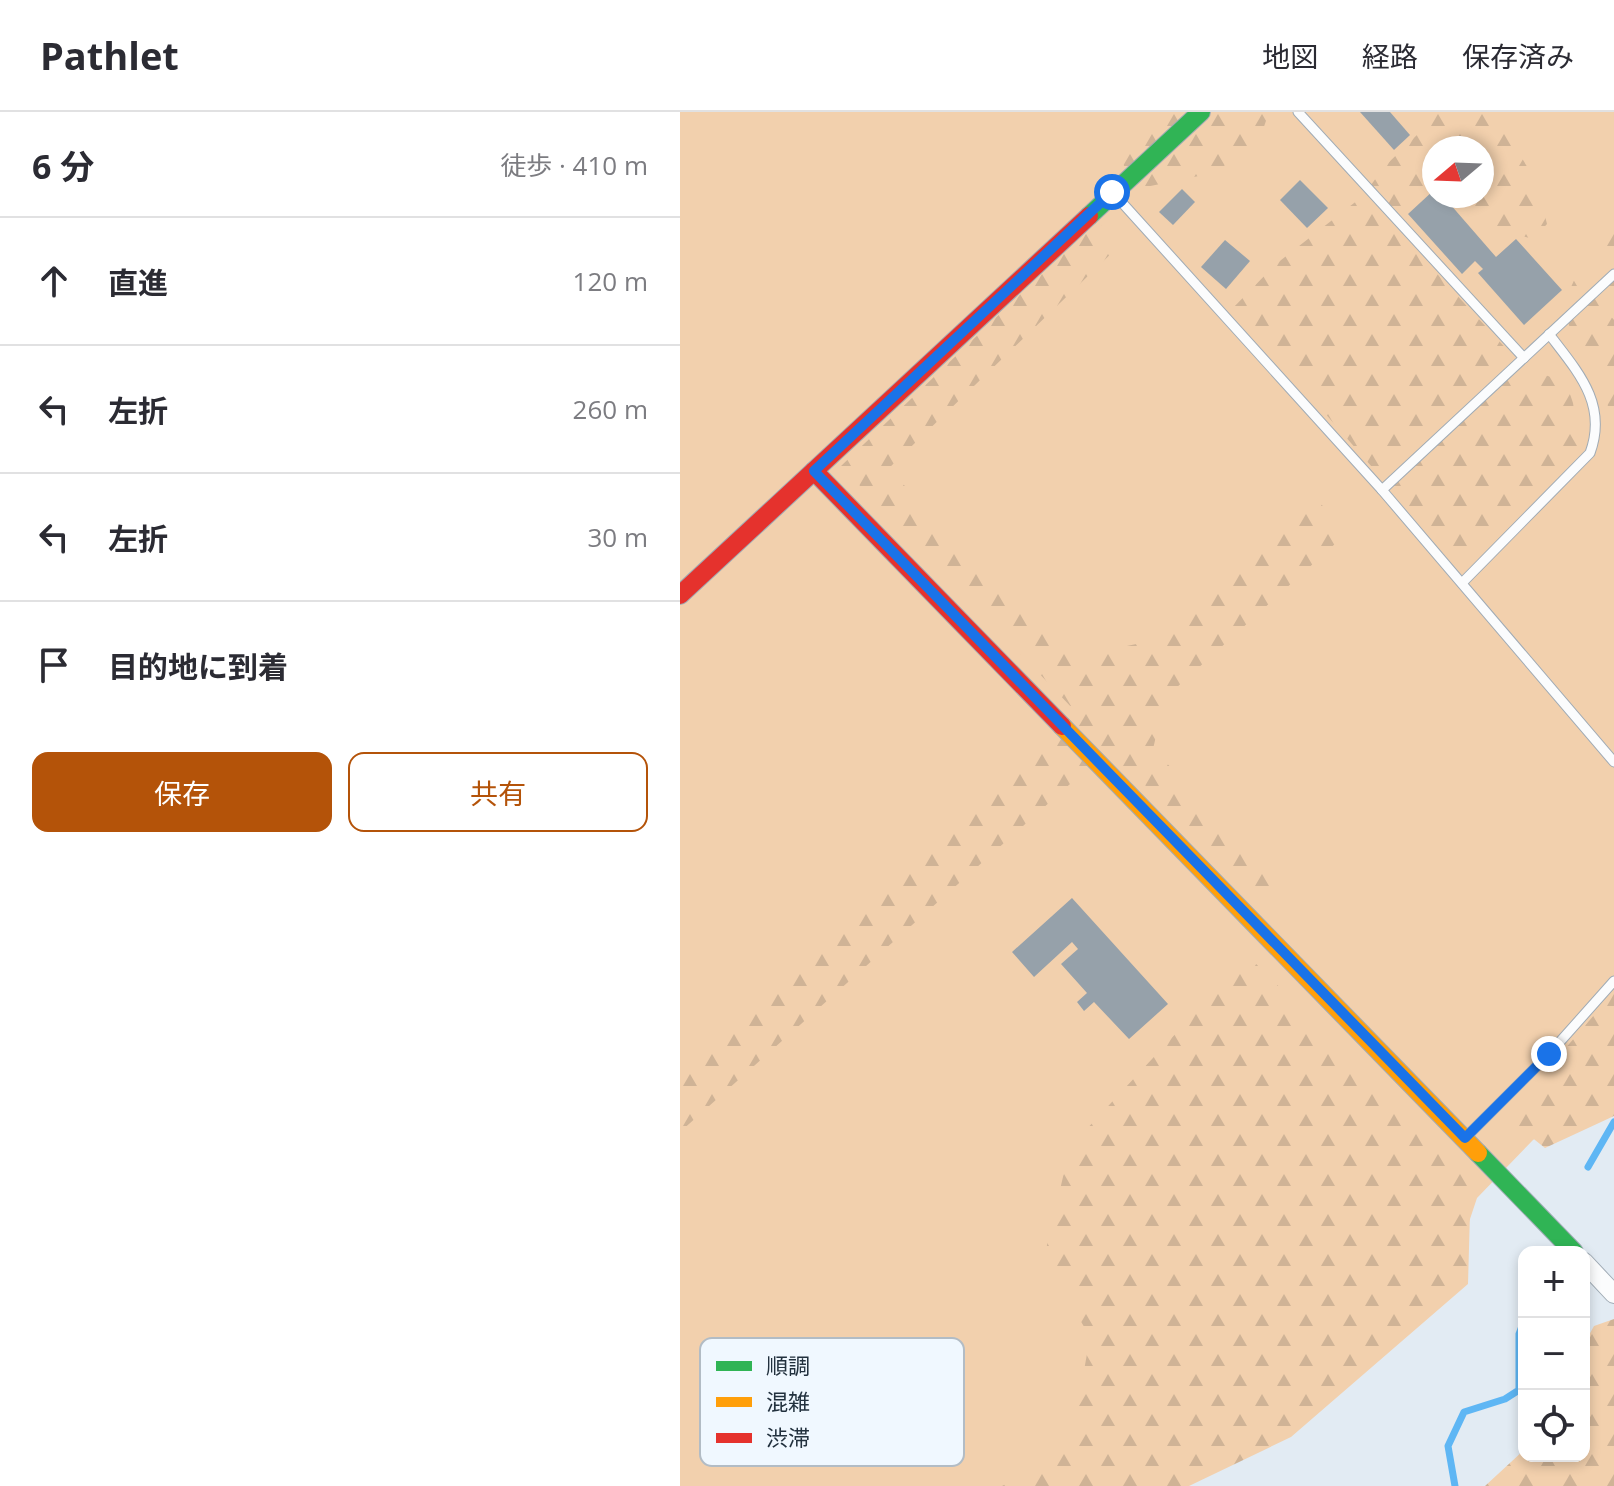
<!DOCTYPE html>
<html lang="ja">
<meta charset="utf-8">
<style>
body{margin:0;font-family:"Open Sans","Noto Sans JP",sans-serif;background:#f7f7f7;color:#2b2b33}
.controls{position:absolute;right:24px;bottom:24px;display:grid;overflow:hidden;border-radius:16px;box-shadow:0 4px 12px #0003}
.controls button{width:72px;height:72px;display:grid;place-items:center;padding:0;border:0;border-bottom:2px solid #e1e1e2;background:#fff;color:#2b2b33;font:40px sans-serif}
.compass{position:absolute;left:742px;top:24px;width:72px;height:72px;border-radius:50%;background:#fff;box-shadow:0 4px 12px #0003;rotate:251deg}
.stop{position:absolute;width:24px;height:24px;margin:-18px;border:6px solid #1a73e8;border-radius:50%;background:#fff}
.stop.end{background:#1a73e8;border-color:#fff;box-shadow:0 2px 8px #0008}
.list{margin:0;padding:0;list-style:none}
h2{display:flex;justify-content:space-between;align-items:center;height:104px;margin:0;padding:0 32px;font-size:34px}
h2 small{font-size:26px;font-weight:400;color:#7c7c81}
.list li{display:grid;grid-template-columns:52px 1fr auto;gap:24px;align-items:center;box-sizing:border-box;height:128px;padding:0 32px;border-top:2px solid #e1e1e2}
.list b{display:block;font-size:30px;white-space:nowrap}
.list em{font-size:26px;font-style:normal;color:#7c7c81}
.actions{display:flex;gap:16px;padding:24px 32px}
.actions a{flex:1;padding:18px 0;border:2px solid #b45309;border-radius:16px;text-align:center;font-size:28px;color:#b45309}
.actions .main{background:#b45309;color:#fff}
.icon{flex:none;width:44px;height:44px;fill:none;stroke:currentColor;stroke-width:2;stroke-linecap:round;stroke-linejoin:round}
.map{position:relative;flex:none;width:934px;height:1374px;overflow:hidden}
header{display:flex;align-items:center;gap:48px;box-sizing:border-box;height:112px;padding:0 40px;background:#fff;border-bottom:2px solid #e1e1e2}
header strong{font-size:38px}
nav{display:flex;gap:44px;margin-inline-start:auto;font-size:28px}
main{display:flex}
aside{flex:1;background:#fff}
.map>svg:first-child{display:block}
.green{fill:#f2d0ad;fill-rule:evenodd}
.forest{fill:url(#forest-firs)}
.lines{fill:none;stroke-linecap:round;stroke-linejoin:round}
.stream{stroke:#5eb6f4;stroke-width:7}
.building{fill:#96a1aa}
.lane-casing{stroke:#a0abb5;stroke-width:11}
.street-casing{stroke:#a0abb5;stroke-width:20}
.fast-casing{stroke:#a0abb5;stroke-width:20}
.slow-casing{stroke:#a0abb5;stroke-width:20}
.jam-casing{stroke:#a0abb5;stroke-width:20}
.lane{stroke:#fbfcfd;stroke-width:9}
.street{stroke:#fbfcfd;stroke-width:18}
.fast{stroke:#30b455;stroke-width:18}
.slow{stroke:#ff9f0a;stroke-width:18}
.jam{stroke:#e5322d;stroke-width:18}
.route{stroke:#1a73e8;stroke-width:10}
.key{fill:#f0f8ff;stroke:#b2bcc5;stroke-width:2}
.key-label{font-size:22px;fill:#22313e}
</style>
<header>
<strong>Pathlet</strong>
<nav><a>地図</a><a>経路</a><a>保存済み</a></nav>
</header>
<main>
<aside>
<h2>6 分<small>徒歩 · 410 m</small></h2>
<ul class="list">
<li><svg class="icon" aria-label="ahead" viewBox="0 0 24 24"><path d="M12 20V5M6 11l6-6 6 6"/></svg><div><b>直進</b></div><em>120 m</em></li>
<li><svg class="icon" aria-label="left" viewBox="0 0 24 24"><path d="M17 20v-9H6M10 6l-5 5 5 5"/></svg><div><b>左折</b></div><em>260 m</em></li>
<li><svg class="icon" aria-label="left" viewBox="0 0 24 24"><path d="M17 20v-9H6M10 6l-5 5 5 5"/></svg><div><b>左折</b></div><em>30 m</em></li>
<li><svg class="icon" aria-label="arrive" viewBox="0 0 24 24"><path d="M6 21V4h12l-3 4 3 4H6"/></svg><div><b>目的地に到着</b></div></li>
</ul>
<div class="actions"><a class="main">保存</a><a>共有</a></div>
</aside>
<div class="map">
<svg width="934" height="1374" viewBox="0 0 934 1374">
<defs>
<pattern id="forest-firs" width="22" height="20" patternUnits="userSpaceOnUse" patternTransform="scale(2)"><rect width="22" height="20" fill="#f2d0ad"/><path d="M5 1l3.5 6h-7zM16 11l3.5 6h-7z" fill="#cfb396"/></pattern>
</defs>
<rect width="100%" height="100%" fill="#e2ebf3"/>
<!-- green -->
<path class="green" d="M0,0H934V969L853,1028L797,1086L771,1164L473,1374H0ZM754,36H802V84H754Z"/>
<!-- forest -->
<g class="forest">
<polygon points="491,0 589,0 578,32 533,61 456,77 440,46 465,17"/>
<polygon points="722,0 843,0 825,19 856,69 867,112 853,127 805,113 773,84 802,84 802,36 754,36 754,67 712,113 844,256 886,270 893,291 899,332 782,458 643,299 550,199 596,152 683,84 704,55 739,21"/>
<polygon points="934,97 934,183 922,194 934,208 934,320 923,274 895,233 883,193 896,164 911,169 924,146 924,105"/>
<polygon points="417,109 439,134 208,357 395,545 461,531 632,382 667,421 485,586 473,637 608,777 587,798 456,664 399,664 0,1020 0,957 395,599 161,354"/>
<polygon points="568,844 791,1065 788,1172 611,1325 509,1374 322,1374 390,1337 410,1225 364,1146 390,1035"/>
<polygon points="934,880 934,1004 865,1036 826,1005"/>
<polygon points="934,1207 934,1374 805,1374 844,1338 844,1344 904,1344 904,1232 914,1214"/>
</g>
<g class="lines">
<!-- stream -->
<g class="stream">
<polyline points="908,1055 934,1010"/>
<polyline points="775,1374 768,1334 784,1300 825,1287 839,1278 839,1222 844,1209"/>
</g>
</g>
<!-- building -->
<g class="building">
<polygon points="680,0 710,0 730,23 714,38"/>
<polygon points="620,68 648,96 627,116 600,88"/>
<polygon points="502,77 515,90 493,113 479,100"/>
<polygon points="754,78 754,84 763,84 816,145 836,127 882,178 844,213 798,161 803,157 795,149 782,162 728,102"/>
<polygon points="545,128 570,149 546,177 521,155"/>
<polygon points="392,786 488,892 449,927 414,890 404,899 397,890 407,881 381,852 398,837 392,830 354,865 332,840"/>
</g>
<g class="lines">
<defs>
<g id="lane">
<polyline points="618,0 844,246"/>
<polyline points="436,84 702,378"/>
<polyline points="934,162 702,378 934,650"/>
<path d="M782,471L910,341C928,292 898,260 869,222"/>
<polyline points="785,1026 869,942 934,869"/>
</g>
<polyline id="street" points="904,1150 934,1182"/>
<g id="fast">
<polyline points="409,104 521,0"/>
<polyline points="798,1041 894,1140"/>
</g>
<polyline id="slow" points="382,614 798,1041"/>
<g id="jam">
<polyline points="134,359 382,614"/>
<polyline points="0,483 409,104"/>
</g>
</defs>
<!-- lane casing -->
<use href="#lane" class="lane-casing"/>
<!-- street casing -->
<use href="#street" class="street-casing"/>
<!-- fast casing -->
<use href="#fast" class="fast-casing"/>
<!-- slow casing -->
<use href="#slow" class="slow-casing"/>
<!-- jam casing -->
<use href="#jam" class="jam-casing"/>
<!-- lane -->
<use href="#lane" class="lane"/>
<!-- street -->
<use href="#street" class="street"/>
<!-- fast -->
<use href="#fast" class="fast"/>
<!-- slow -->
<use href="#slow" class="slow"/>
<!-- jam -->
<use href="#jam" class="jam"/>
</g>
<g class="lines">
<!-- route -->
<polyline class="route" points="432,80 134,359 785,1026 869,942"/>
</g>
<!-- legend -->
<rect x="20" y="1226" width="264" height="128" rx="12" class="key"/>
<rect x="36" y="1249" width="36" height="10" fill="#30b455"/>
<rect x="36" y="1285" width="36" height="10" fill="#ff9f0a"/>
<rect x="36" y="1321" width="36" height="10" fill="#e5322d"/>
<g class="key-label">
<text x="86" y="1262">順調</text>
<text x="86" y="1298">混雑</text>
<text x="86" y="1334">渋滞</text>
</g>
</svg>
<div class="controls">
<button>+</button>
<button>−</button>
<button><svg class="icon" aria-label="locate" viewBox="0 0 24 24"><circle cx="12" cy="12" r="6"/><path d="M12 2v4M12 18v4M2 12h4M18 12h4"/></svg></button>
</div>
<svg class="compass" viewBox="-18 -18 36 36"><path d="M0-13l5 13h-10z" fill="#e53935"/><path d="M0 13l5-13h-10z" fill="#7c7c81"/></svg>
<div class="stop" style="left:432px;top:80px"></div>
<div class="stop end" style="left:869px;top:942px"></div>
</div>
</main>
